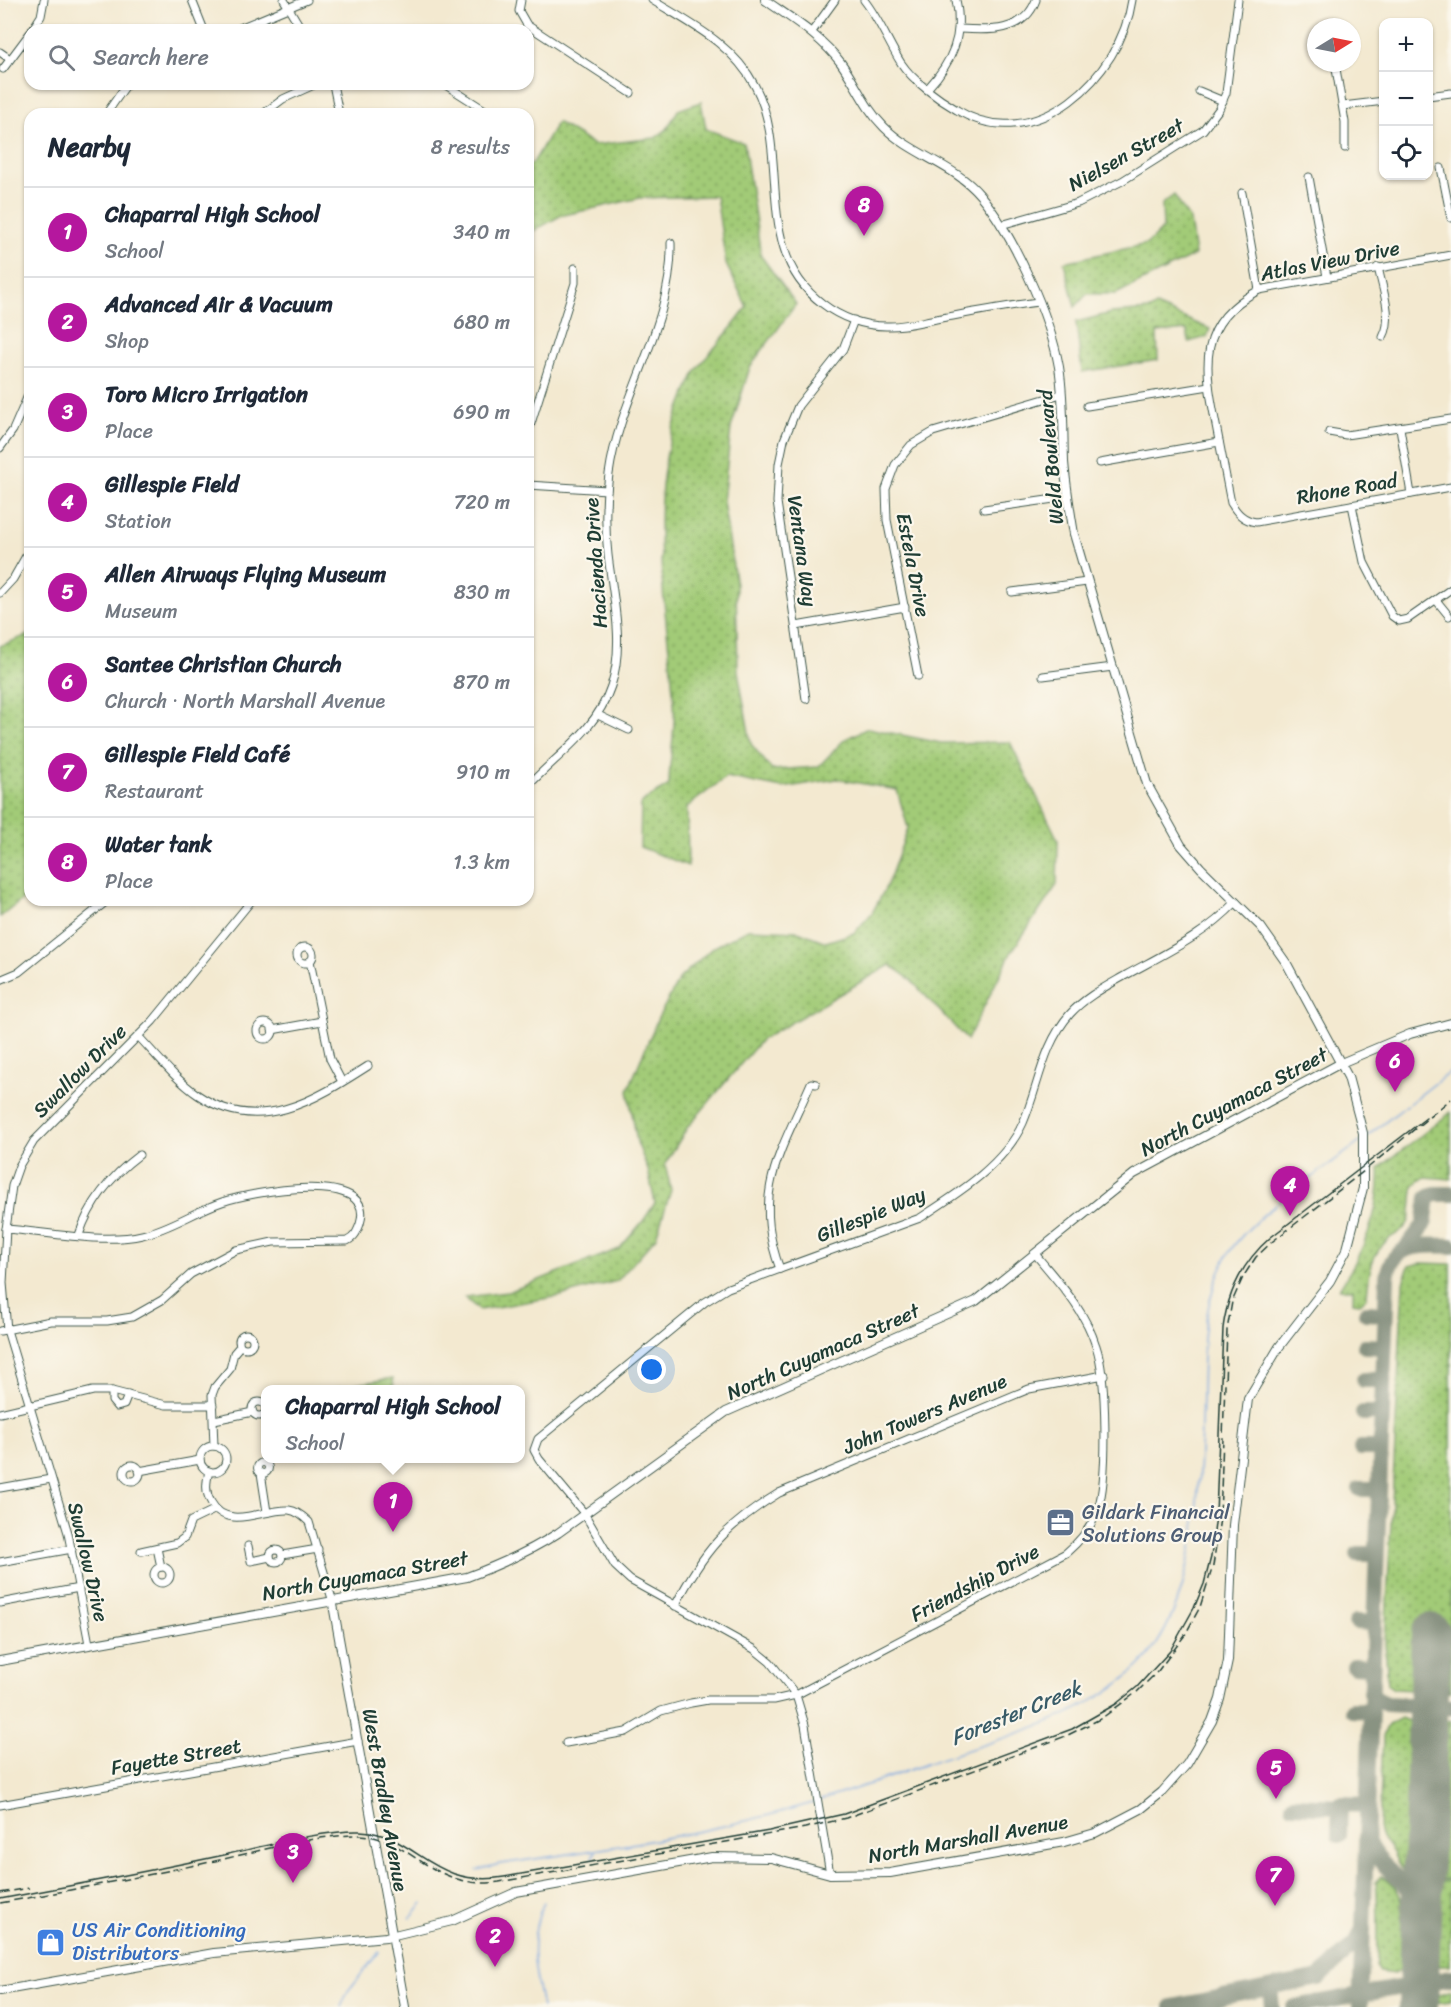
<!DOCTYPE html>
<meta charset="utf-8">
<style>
body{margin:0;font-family:Sriracha,sans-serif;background:#f2f2f3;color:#1f2937}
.controls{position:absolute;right:18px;top:18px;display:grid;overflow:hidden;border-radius:12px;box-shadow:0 2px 4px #0004}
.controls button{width:54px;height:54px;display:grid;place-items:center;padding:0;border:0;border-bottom:2px solid #e0e1e3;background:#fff;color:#1f2937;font:30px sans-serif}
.compass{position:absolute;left:1307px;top:18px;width:54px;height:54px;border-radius:50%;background:#fff;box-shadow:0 2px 4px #0004;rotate:80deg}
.you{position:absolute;left:652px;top:1370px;width:21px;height:21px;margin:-15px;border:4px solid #fff;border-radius:50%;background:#1a73e8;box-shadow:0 0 0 9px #1a73e833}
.badge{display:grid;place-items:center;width:39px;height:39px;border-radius:50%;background:#b5179e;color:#fff;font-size:20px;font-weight:700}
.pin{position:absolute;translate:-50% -50px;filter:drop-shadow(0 2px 3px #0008)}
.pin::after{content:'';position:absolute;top:32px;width:21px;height:18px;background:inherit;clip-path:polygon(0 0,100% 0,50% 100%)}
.popup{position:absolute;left:261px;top:1385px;width:264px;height:78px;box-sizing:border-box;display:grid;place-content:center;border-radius:12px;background:#fff;filter:drop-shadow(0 2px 4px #0005);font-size:20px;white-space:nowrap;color:#747a83}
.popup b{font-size:22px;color:#1f2937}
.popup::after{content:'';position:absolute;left:50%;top:100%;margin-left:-12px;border:12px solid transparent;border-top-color:#fff}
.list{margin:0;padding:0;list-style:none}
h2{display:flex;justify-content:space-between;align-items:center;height:78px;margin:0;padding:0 24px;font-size:26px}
h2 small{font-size:20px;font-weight:400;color:#747a83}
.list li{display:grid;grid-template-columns:39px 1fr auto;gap:18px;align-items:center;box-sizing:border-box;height:90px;padding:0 24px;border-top:2px solid #e0e1e3}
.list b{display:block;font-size:22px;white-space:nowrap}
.list p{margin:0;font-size:20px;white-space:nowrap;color:#747a83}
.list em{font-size:20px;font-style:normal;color:#747a83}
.icon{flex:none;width:33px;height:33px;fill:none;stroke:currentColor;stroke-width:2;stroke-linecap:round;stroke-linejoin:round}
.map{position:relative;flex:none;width:1451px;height:2007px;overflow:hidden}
.search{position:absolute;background:#fff;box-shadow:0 2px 4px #0004;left:24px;top:24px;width:510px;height:66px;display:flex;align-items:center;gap:15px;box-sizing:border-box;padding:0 21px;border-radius:18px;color:#747a83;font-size:22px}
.panel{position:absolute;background:#fff;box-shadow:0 2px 4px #0004;left:24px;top:108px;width:510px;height:798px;border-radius:18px}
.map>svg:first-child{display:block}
.grass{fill:url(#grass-dots);stroke:#608456;stroke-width:1.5}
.garden{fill:#a2cb77;stroke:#608456;stroke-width:1.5}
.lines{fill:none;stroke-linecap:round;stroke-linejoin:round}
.stream{stroke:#77a5e0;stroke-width:1.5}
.taxiway{stroke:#899382;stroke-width:16}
.runway{stroke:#899382;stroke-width:40}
.minor-casing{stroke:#3f574b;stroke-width:9}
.major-casing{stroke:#3f574b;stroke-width:10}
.minor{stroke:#fff;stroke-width:7}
.major{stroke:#fff;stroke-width:8}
.tram{stroke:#1f3d34;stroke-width:1.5}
.rail{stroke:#1f3d34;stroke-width:1.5;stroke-dasharray:9 4.5;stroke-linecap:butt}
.labels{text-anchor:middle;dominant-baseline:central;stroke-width:4.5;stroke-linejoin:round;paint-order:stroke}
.street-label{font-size:20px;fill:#1f3d34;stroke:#fbf7ec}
.service-label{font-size:20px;fill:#4e5e75;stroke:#fbf7ec;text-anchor:start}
.shop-label{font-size:20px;fill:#366cbe;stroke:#fbf7ec;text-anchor:start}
.water-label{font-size:21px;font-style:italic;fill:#395c68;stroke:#fbf7ec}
</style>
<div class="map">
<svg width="1451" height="2007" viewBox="0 0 1451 2007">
<defs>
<pattern id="grass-dots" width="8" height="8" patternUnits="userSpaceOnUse" patternTransform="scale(1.5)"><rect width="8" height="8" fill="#a2cb77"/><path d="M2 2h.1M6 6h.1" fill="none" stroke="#83a662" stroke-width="1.8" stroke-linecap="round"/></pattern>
</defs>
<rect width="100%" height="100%" fill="#fbf7ec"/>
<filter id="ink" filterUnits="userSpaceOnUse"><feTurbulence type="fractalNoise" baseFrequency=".0167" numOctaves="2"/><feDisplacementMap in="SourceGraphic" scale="12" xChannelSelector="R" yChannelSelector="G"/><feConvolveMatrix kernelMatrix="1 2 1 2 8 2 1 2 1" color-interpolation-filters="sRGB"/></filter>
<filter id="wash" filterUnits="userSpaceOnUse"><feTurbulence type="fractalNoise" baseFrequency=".008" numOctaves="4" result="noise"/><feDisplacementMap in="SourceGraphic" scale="24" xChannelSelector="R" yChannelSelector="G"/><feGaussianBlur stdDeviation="1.35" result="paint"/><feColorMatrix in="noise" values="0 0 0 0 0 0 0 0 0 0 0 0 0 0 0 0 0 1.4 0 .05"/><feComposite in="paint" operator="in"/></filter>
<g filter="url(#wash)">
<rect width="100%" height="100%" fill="#f3e9d0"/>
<!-- grass -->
<g class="grass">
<path d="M701,102L706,129L744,143L761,256L796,304L750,367L731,428L723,501L736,585L738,671L751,744L772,770L818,767L845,739L868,728L941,743L1010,742L1058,840L1057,885L1012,951L967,1040L911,980L890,965L761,1040L687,1128L665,1164L671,1190L656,1237L617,1281L560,1296L479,1310L464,1297L508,1292L619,1249L643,1221L655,1203L648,1170L637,1142L628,1090L658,1018L680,978L712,948L748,929L798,931L826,942L854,933L872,913L888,883L908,828L897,790L837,779L782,788L726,777L687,807L688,866L640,847L641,803L669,785C669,758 676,731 674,704C667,604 642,496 683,401C687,391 691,380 696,371C711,349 732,330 747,307L726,264L716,196L640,198L560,216L528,234V166L533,163L557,122L594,145L655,138L667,129L678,110Z"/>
<polygon points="1174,195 1190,220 1195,255 1116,294 1087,294 1075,307 1064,262 1147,244 1163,228 1162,204"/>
<polygon points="1156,306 1210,329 1207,337 1189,342 1187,330 1157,333 1158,360 1082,372 1076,322 1111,313 1150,310"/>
<polygon points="30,634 30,894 0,917 0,646"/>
<path d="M1451,1112V1179L1425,1177L1414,1185C1411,1197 1413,1211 1408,1223C1404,1231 1397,1233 1390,1238C1370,1254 1369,1273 1367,1297L1360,1303L1353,1302V1289H1339C1362,1255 1382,1209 1379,1168Z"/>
<polygon points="1421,1263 1451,1264 1451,1692 1443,1691 1442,1684 1443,1628 1422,1628 1419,1633 1414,1690 1394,1689 1388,1685 1385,1643 1403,1283 1409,1266"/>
<path d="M1401,1718L1411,1722L1413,1735L1407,1873C1399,1867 1397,1861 1393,1853C1388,1842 1381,1843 1379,1827L1383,1737L1388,1725Z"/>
<polygon points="1451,1720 1451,1879 1435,1879 1441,1729 1446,1722"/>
<path d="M1381,1876C1413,1892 1406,1933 1405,1962L1402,1969L1394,1974L1380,1972L1376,1966C1379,1953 1378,1898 1376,1882Z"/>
<polygon points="1436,1881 1451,1881 1450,1966 1440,1966 1435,1957"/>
<polygon points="1451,1990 1451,2001 1434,2003 1439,1994"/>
</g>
<!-- garden -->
<polygon class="garden" points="393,1378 394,1389 331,1389"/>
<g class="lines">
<!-- stream -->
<g class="stream">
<polyline points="1366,1137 1451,1071"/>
<path d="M821,1800C858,1789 893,1776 929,1763C1001,1737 1085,1720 1140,1665C1201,1603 1199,1477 1202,1395C1203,1345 1202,1302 1227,1256C1249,1217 1323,1170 1360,1142"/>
<polyline points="592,1857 596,1851"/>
<path d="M477,1870L500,1864C607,1849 713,1833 816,1802"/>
<polyline points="410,1918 423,1903"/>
<polyline points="341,2007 348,1991 379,1952"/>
<path d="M542,2007C534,1967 527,1941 544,1902"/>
</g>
<!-- taxiway -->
<g class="taxiway">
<polyline points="1406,1248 1424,1225 1428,1198 1435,1194 1451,1194"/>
<polyline points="1366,1313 1385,1314"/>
<polyline points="1365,1346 1384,1347"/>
<polyline points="1364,1380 1383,1380"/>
<polyline points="1363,1413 1382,1413"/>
<polyline points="1361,1448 1380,1448"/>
<polyline points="1360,1489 1379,1489"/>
<polyline points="1358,1554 1376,1554"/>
<polyline points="1356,1622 1374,1623"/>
<polyline points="1354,1666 1372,1667"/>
<polyline points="1371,1692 1377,1700 1386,1704 1451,1707"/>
<polyline points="1352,1710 1371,1711"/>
<polyline points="1293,1805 1340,1807"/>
<polyline points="1339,1835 1340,1804 1367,1805"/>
<path d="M1366,1836C1372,1864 1407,1878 1419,1904L1417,1981"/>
<polyline points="1270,1989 1272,2007"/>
<polyline points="1172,2007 1319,1978 1356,1943 1363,1930"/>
<polyline points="1294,2007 1451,1978"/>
<path d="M1360,2007L1387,1277C1392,1242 1423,1245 1451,1246"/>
</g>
<!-- runway -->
<polyline class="runway" points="1418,2007 1431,1633"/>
</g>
</g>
<g filter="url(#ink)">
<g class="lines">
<defs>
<g id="minor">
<polyline points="192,0 204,30"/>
<polyline points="284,0 302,30"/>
<polyline points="521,0 519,11 527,25 631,93"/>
<path d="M652,0C691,24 733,44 755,86C792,156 751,251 823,304C841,318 864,326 886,326C903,327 920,322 936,319C970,313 1004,306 1039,302"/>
<path d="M864,0C879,19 888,42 901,63C913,81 938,99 957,110C1035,158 1121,76 1132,0"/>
<path d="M960,29C989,31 1024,33 1036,0"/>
<polyline points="32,30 41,16 44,0"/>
<polyline points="235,30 307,0"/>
<polyline points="811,33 835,0"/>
<polyline points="0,52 10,59"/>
<polyline points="1335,63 1345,122 1345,148"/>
<polyline points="3,69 30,33"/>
<polyline points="333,84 339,114"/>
<polyline points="444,84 491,114"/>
<path d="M928,88C952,62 964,36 956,0"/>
<polyline points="1199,91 1223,101"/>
<polyline points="1428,96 1451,93"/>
<polyline points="1343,106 1384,101"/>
<polyline points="106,114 127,84"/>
<polyline points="263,114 283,99 316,84"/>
<polyline points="1441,168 1451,218"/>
<polyline points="1309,177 1327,277"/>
<polyline points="1242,193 1259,290"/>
<polyline points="1001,225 1078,203 1122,181 1203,130 1219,109 1226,93 1238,0"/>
<path d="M1451,255L1259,290C1197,323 1204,365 1216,425C1221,451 1226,477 1231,503C1237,513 1243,520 1256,522L1451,487"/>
<path d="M1378,267C1382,288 1394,318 1383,337"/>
<polyline points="1087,406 1209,386"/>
<polyline points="1400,428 1411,494"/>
<polyline points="1329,432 1346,435 1451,419"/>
<polyline points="528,433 575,283 575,268"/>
<polyline points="0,448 13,430 30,391"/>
<polyline points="1100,463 1219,442"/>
<polyline points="528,485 607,490"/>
<polyline points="1352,505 1364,562 1392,616 1399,621 1408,619 1451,589"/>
<polyline points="984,509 1068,497"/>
<polyline points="1012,592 1087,582"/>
<polyline points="0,593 13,579 30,549"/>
<polyline points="1436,600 1449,616"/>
<polyline points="796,626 905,607"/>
<polyline points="918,676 887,520 886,489 895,465 911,445 933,432 1061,394"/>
<polyline points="1043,676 1113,667"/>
<polyline points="806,699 777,502 779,464 784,440 798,406 843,349 854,320"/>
<polyline points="598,715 629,730"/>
<path d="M528,786C559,753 596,731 611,686C625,644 613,598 608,555C605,529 605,501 609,474C620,394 673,325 671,243"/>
<circle cx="305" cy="955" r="8"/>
<polyline points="310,961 330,1059 342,1082"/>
<polyline points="0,980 19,972 108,900"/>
<circle cx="265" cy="1031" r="8"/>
<polyline points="272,1030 322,1021"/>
<path d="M138,1036C157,1056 175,1079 198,1095C259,1136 315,1100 368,1066"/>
<path d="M79,1235C90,1202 111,1176 139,1155"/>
<path d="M780,1269C751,1192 781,1152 811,1083L816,1084"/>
<path d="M0,1331L51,1321H107L132,1317L162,1300L191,1274L236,1250L273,1242L347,1241C355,1237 357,1232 360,1224C378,1167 248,1193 222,1202C195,1211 170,1229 142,1235C104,1244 46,1232 6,1229"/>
<circle cx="246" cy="1341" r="7"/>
<polyline points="112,1391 112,1401 117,1407 124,1405 128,1395"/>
<circle cx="259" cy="1409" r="7"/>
<polyline points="0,1413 93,1391 112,1391 166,1405 213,1405"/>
<polyline points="214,1420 253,1412"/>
<polyline points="214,1446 212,1395 215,1387 230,1369 234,1353 240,1346"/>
<circle cx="213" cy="1459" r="13"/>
<circle cx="263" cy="1468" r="5.5"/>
<circle cx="132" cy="1473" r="8"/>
<polyline points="139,1471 200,1460"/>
<path d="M209,1471C206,1483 205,1492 211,1502C227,1532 265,1508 289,1510C297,1511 303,1516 309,1522L332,1599"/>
<polyline points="261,1473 267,1512"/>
<polyline points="0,1488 51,1479"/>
<polyline points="248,1546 251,1561 270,1557"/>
<polyline points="157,1548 161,1567"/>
<circle cx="276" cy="1556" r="6"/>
<polyline points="141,1551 177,1543 185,1537 191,1521 216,1509"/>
<polyline points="282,1555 318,1549"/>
<polyline points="0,1562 72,1549"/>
<circle cx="162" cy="1575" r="8"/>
<polyline points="0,1603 79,1588"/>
<path d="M675,1606C704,1550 725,1526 779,1493L1029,1389L1104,1375"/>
<polyline points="89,1644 68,1533 7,1330 3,1283 6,1229 12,1186 19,1166 34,1141 153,1021 252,900"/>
<path d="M566,1743L626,1732L661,1711L691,1703L708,1700H774L796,1695L1066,1553C1080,1541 1092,1527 1098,1509C1108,1478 1107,1377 1096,1346C1085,1310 1059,1283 1036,1255"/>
<polyline points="0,1805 358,1741"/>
<path d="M830,1874L805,1725L796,1695L770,1662L754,1649L630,1580L615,1566L584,1513L539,1459L534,1450L538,1439L705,1302L728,1288L920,1218C957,1194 1004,1165 1023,1123C1039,1086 1042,1046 1070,1014C1085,997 1107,986 1126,975C1166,953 1205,935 1236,902"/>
</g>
<g id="major">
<polyline points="332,1599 405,2007"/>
<path d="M0,1661L467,1577C499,1565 529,1552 558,1533L726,1412L976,1301L1134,1174L1341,1063L1410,1034L1451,1023"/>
<path d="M0,1991L214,1953L386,1937L452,1921L516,1892L712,1857L771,1858L830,1874L890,1873L1064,1842L1095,1833L1141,1809L1162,1792L1187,1764L1212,1721L1220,1699L1228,1661L1233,1525L1248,1399L1279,1347L1330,1281L1347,1249L1363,1188V1133L1348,1077L1287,964L1261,927L1201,868L1181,845L1147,784L1074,534C1070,510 1066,486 1064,462C1063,430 1064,398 1059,367C1050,316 1013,234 980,195C955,165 912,155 884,127C865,108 856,84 841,63C821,36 792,19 765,0"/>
</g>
</defs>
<!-- minor casing -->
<use href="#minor" class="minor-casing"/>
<!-- major casing -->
<use href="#major" class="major-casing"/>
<!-- minor -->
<use href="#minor" class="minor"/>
<!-- major -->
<use href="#major" class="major"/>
<!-- tram -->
<path class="tram" d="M0,1899C75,1885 150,1871 224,1855C261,1847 323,1830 360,1831C417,1834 431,1889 504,1877L769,1831L844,1814L1072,1729L1116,1704L1137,1687L1170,1651L1194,1608L1204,1584L1211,1557L1216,1515L1223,1328C1228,1291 1243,1261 1271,1237L1426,1118"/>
<!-- rail -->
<g class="rail">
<polyline points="0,1893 29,1888"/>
<path d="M0,1903C72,1890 144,1876 215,1861C260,1851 309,1836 355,1835C409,1834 430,1891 499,1882L805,1828L846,1818L1066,1736L1102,1718L1137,1692L1158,1671L1185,1635L1200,1607L1213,1566L1220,1518L1227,1330L1232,1302L1243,1277L1256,1257L1273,1241L1364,1171L1451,1099"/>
</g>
</g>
</g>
<!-- icons -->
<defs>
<symbol id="office-square" viewBox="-11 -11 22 22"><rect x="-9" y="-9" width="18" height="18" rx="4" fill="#5c6f8a" stroke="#fbf7ec"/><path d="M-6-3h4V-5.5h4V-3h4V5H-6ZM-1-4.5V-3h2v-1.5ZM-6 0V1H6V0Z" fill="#fff"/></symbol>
<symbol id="shop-square" viewBox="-11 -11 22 22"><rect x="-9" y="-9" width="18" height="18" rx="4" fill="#3f7fe0" stroke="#fbf7ec"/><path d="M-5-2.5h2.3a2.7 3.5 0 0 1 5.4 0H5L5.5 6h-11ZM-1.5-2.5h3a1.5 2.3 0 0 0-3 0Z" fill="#fff"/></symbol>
</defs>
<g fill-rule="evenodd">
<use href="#office-square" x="1044" y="1506" width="33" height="33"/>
<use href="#shop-square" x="34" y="1926" width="33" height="33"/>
</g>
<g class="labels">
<!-- street labels -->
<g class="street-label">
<text transform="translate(1126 155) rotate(-29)">Nielsen Street</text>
<text transform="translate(1330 261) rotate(-11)">Atlas View Drive</text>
<text transform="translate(1051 457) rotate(-95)">Weld Boulevard</text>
<text transform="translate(1347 489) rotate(-10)">Rhone Road</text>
<text transform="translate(802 551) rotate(82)">Ventana Way</text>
<text transform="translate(596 563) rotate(-94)">Hacienda Drive</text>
<text transform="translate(913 565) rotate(79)">Estela Drive</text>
<text transform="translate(80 1071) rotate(-45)">Swallow Drive</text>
<text transform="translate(1234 1102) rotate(-28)">North Cuyamaca Street</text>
<text transform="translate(871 1215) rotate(-22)">Gillespie Way</text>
<text transform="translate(823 1352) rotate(-24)">North Cuyamaca Street</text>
<text transform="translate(925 1414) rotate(-23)">John Towers Avenue</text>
<text transform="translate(88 1562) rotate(77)">Swallow Drive</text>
<text transform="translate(365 1576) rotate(-10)">North Cuyamaca Street</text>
<text transform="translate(975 1583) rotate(-28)">Friendship Drive</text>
<text transform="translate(176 1757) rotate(-10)">Fayette Street</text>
<text transform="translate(385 1800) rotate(80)">West Bradley Avenue</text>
<text transform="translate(968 1839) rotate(-10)">North Marshall Avenue</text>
</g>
<!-- service labels -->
<g class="service-label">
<text x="1082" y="1512">Gildark Financial<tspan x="1082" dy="23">Solutions Group</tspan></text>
</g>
<!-- shop labels -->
<g class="shop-label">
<text x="72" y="1930">US Air Conditioning<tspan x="72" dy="23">Distributors</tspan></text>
</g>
<!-- water labels -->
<g class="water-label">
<text transform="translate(1016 1713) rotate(-22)">Forester Creek</text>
</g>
</g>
</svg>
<div class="controls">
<button>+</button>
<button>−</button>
<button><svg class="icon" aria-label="locate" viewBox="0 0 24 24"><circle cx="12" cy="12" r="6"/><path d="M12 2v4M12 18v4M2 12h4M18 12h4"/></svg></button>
</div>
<svg class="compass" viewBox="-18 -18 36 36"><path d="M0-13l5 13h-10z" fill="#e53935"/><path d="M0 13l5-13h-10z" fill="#747a83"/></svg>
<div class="you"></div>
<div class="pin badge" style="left:393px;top:1532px">1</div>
<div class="popup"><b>Chaparral High School</b>School</div>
<div class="pin badge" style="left:495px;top:1967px">2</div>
<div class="pin badge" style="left:293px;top:1883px">3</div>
<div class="pin badge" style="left:1290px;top:1216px">4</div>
<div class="pin badge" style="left:1276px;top:1799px">5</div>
<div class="pin badge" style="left:1395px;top:1092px">6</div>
<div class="pin badge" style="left:1275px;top:1906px">7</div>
<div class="pin badge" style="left:864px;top:236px">8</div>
<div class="search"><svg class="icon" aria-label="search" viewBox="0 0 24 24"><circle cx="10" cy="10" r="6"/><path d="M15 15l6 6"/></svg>Search here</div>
<section class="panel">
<h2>Nearby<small>8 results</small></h2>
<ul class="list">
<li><span class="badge">1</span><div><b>Chaparral High School</b><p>School</p></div><em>340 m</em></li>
<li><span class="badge">2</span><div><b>Advanced Air &amp; Vacuum</b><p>Shop</p></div><em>680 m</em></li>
<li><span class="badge">3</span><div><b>Toro Micro Irrigation</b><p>Place</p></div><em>690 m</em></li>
<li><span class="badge">4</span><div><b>Gillespie Field</b><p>Station</p></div><em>720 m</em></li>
<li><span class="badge">5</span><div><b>Allen Airways Flying Museum</b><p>Museum</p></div><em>830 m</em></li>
<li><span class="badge">6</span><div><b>Santee Christian Church</b><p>Church · North Marshall Avenue</p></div><em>870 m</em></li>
<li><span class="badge">7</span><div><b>Gillespie Field Café</b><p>Restaurant</p></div><em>910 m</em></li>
<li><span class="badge">8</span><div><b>Water tank</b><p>Place</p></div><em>1.3 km</em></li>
</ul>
</section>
</div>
